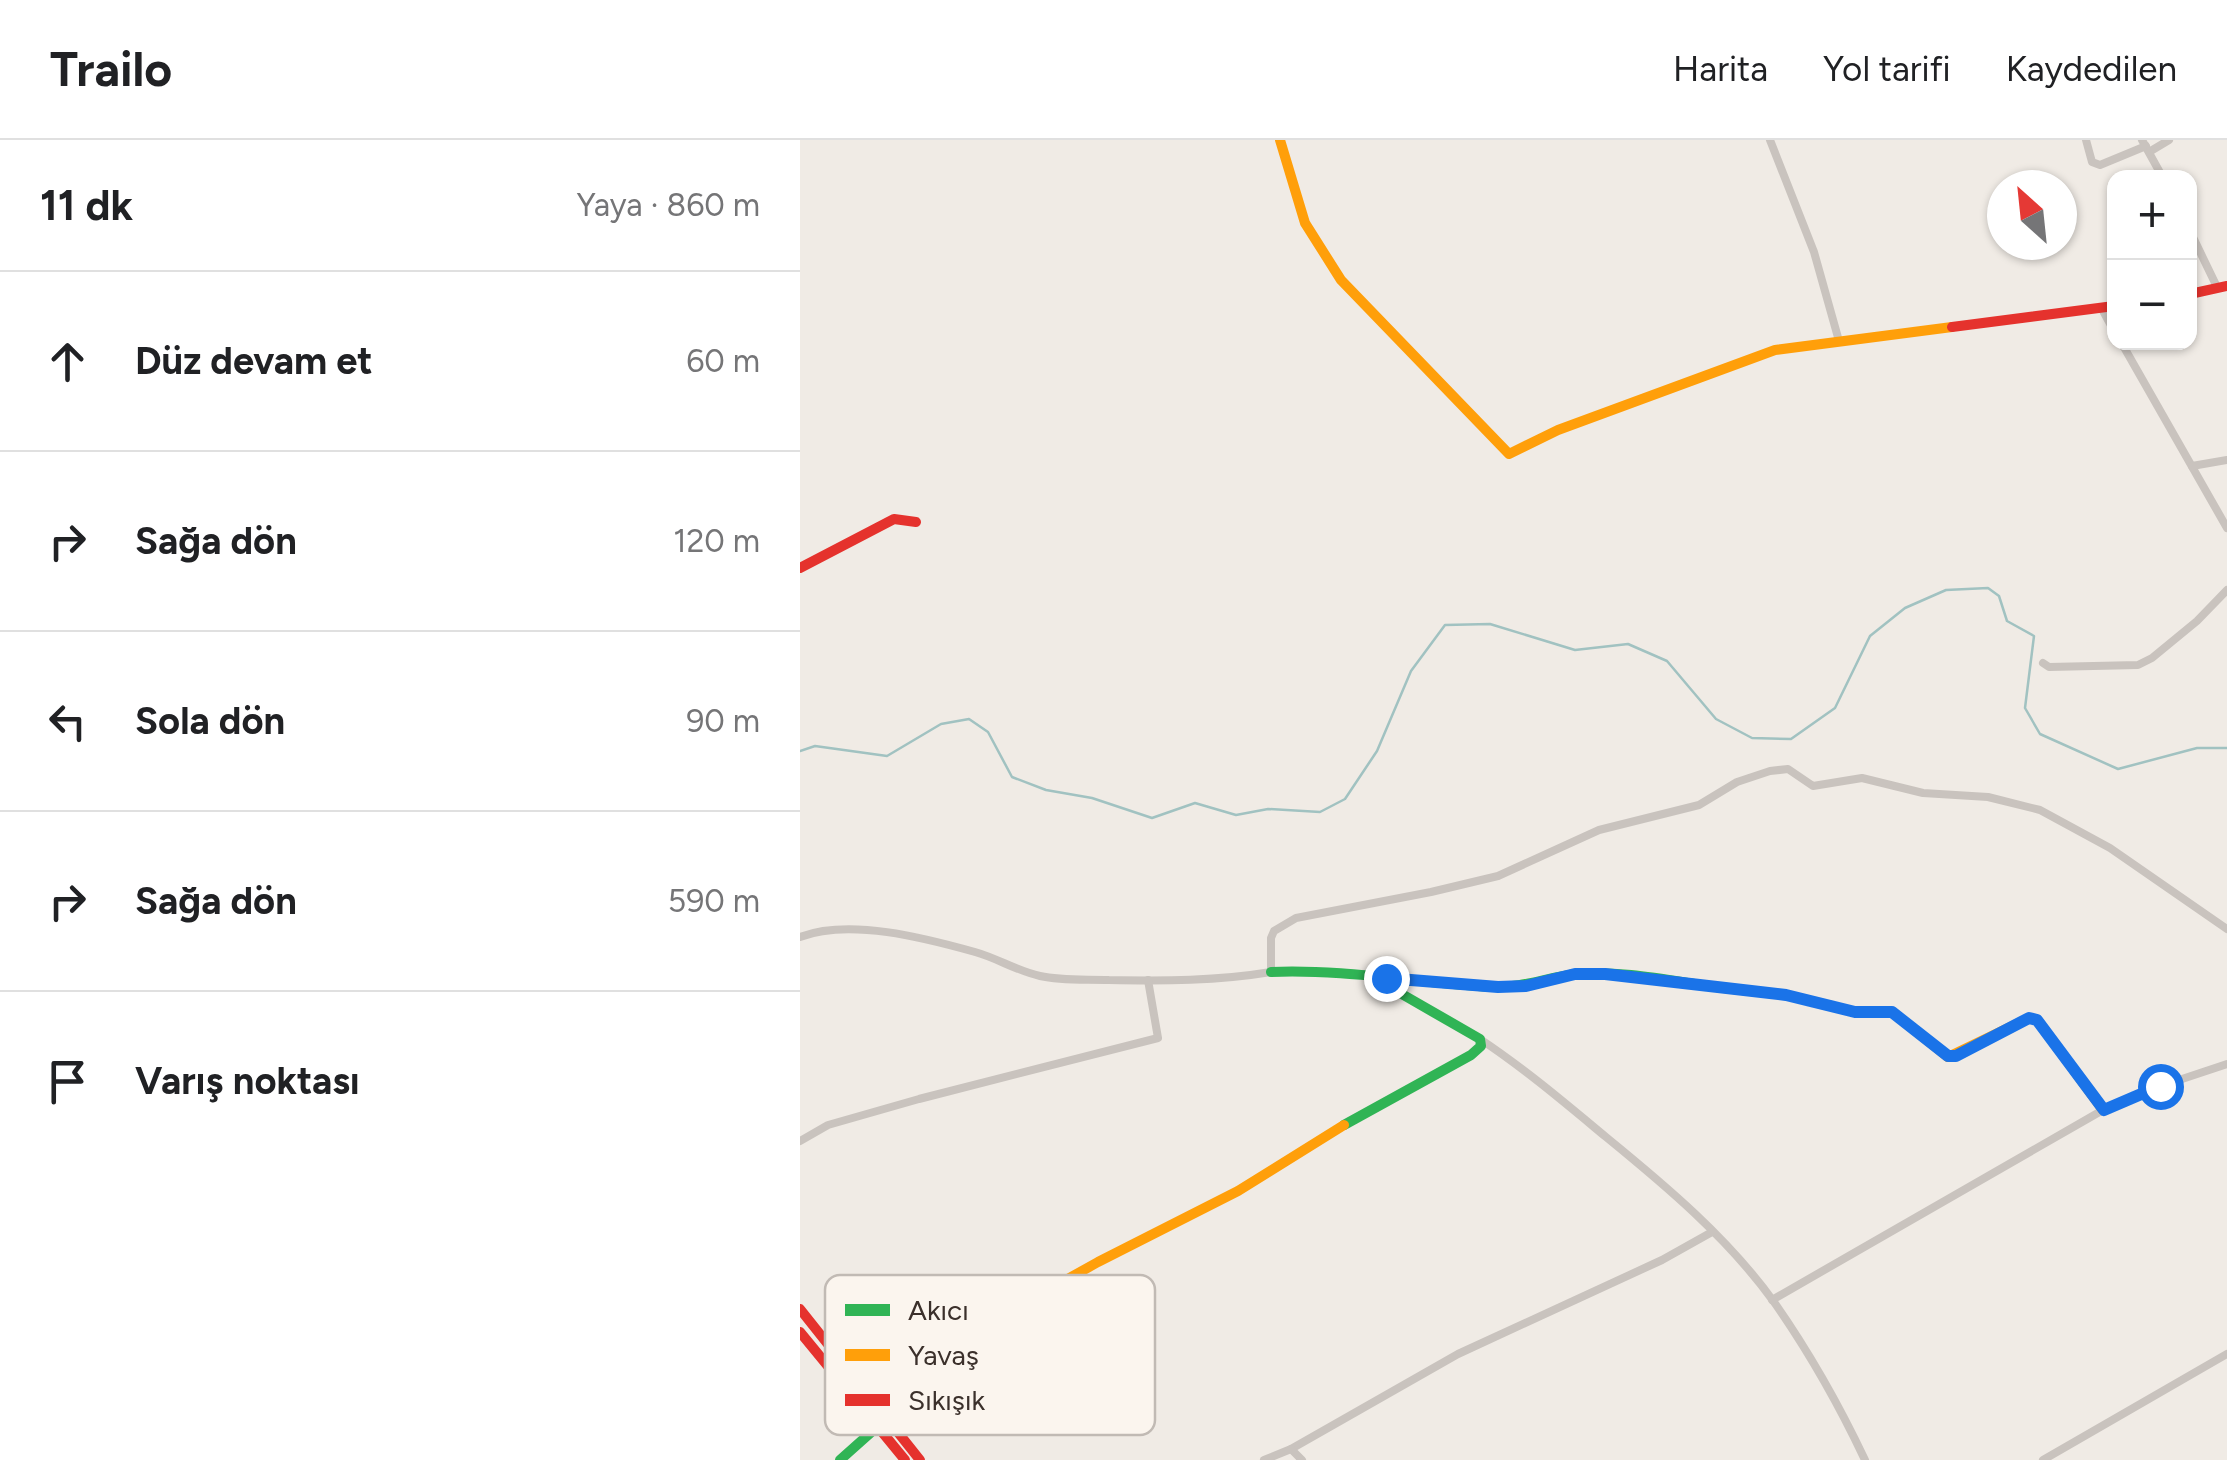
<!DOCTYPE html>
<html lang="tr">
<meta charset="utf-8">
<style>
body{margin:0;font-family:Figtree,sans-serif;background:#f6f6f6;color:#202124}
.controls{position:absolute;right:30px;top:30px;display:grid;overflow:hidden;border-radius:20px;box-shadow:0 2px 8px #0004}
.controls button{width:90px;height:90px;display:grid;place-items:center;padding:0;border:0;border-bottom:2px solid #e0e0e0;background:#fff;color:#202124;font:50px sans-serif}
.compass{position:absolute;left:1187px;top:30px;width:90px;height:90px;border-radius:50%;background:#fff;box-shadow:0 2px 8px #0004;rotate:333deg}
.stop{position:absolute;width:30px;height:30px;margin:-22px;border:8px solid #1a73e8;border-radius:50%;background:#fff}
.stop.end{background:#1a73e8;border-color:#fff;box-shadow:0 2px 10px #0008}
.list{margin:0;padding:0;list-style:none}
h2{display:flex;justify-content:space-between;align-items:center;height:130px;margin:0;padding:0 40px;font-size:42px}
h2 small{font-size:32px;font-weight:400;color:#757577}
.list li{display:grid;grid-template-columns:65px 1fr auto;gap:30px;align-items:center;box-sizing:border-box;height:180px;padding:0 40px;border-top:2px solid #e0e0e0}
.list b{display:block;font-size:38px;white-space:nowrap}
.list em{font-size:32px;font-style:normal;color:#757577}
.icon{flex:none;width:55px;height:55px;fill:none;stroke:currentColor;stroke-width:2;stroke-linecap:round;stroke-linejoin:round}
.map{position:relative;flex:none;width:1427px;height:1320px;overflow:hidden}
header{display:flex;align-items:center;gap:60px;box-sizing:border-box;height:140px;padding:0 50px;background:#fff;border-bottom:2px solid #e0e0e0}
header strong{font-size:48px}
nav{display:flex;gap:55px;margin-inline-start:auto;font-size:35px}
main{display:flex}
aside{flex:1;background:#fff}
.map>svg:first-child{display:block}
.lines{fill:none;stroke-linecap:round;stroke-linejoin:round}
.stream{stroke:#a1c2c1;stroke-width:2.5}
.street{stroke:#c9c3be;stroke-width:8}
.fast{stroke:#30b455;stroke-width:10}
.slow{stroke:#ff9f0a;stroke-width:10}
.jam{stroke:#e5322d;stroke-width:10}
.route{stroke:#1a73e8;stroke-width:12}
.key{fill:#fbf5ee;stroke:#c1bab4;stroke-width:2.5}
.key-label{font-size:28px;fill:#3b302b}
</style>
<header>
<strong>Trailo</strong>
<nav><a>Harita</a><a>Yol tarifi</a><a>Kaydedilen</a></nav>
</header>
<main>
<aside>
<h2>11 dk<small>Yaya · 860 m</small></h2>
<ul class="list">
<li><svg class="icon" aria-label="ahead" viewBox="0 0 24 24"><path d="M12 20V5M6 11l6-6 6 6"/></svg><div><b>Düz devam et</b></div><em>60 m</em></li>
<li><svg class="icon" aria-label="right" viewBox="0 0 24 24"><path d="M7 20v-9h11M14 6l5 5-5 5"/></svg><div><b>Sağa dön</b></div><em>120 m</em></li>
<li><svg class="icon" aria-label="left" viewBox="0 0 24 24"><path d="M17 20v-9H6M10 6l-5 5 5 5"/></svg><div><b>Sola dön</b></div><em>90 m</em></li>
<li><svg class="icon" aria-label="right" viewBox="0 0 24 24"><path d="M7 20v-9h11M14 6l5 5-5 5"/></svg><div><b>Sağa dön</b></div><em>590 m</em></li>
<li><svg class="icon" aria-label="arrive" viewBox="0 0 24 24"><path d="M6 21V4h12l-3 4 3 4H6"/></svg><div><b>Varış noktası</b></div></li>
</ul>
</aside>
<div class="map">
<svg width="1427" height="1320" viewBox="0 0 1427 1320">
<rect width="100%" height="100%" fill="#f0ebe5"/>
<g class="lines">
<!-- stream -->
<polyline class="stream" points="0,611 15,606 87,616 141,584 169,579 188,592 212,637 246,650 292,658 352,678 395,663 436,675 468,669 520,672 545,659 577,611 611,531 645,485 690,484 775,510 828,504 867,521 916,579 952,598 991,599 1035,568 1070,496 1105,468 1146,450 1188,448 1199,456 1207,481 1234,496 1225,568 1240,594 1318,629 1397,608 1427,608"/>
<!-- street -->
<g class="street">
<polyline points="970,0 1014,112 1039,201"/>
<polyline points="1286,0 1292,22 1300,25 1346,6"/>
<polyline points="1342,0 1363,38"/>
<polyline points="1349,12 1369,0"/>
<polyline points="1390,91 1417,147"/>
<polyline points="1302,169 1314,191"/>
<polyline points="1321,202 1427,388"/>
<polyline points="1392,326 1427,320"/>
<polyline points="1243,523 1249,527 1338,525 1352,518 1397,481 1427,450"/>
<path d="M0,797C49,778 125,798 175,812C197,818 217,831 240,836C262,841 286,839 309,840C364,841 417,841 471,832V798L474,791L496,778L631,752L698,736L799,690L899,665L937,642L970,631L988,629L1013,646L1062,638L1123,653L1188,657L1240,670L1310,708L1427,789"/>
<path d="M680,899C725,929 765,963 806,997C866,1046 928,1098 974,1162C1009,1212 1039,1265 1065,1320"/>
<polyline points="0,1001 28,985 119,959 358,898 348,840"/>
<polyline points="972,1160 1303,970 1361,946 1427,924"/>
<polyline points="491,1309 658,1214 862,1120 912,1092"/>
<polyline points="464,1320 491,1309 502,1320"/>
<polyline points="1243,1320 1427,1214"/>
</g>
<!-- fast -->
<g class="fast">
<path d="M471,832C546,829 618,843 694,847C723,848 748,837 777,834C824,830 876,842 923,848"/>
<polyline points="544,985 671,915 681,906 680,899 600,853 586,838"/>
<polyline points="40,1320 77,1287"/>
</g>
<!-- slow -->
<g class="slow">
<polyline points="480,0 505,83 541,140 709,314 758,290 975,210 1152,187"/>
<polyline points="923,848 986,855 1055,872 1092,872 1148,917 1229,878 1237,880 1303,970"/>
<polyline points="64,1253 298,1122 438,1051 544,985"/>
</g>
<!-- jam -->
<g class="jam">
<polyline points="1390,154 1427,146"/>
<polyline points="1152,187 1314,166"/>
<polyline points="0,428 94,379 116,382"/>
<polyline points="0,1169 120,1320"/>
<polyline points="0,1192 105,1320"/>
</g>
</g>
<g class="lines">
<!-- route -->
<polyline class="route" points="586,838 698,847 726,846 775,834 805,834 986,855 1055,872 1092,872 1148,916 1156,916 1229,878 1237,880 1304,970 1360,946"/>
</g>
<!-- legend -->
<rect x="25" y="1135" width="330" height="160" rx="15" class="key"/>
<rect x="45" y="1164" width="45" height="12" fill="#30b455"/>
<rect x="45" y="1209" width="45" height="12" fill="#ff9f0a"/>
<rect x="45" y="1254" width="45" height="12" fill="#e5322d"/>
<g class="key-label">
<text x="108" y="1180">Akıcı</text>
<text x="108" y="1225">Yavaş</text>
<text x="108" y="1270">Sıkışık</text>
</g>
</svg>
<div class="controls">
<button>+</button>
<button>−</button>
</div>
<svg class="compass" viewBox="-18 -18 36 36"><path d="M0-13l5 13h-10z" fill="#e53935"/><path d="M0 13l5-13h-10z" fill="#757577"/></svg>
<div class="stop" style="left:1360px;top:946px"></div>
<div class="stop end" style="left:586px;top:838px"></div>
</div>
</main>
